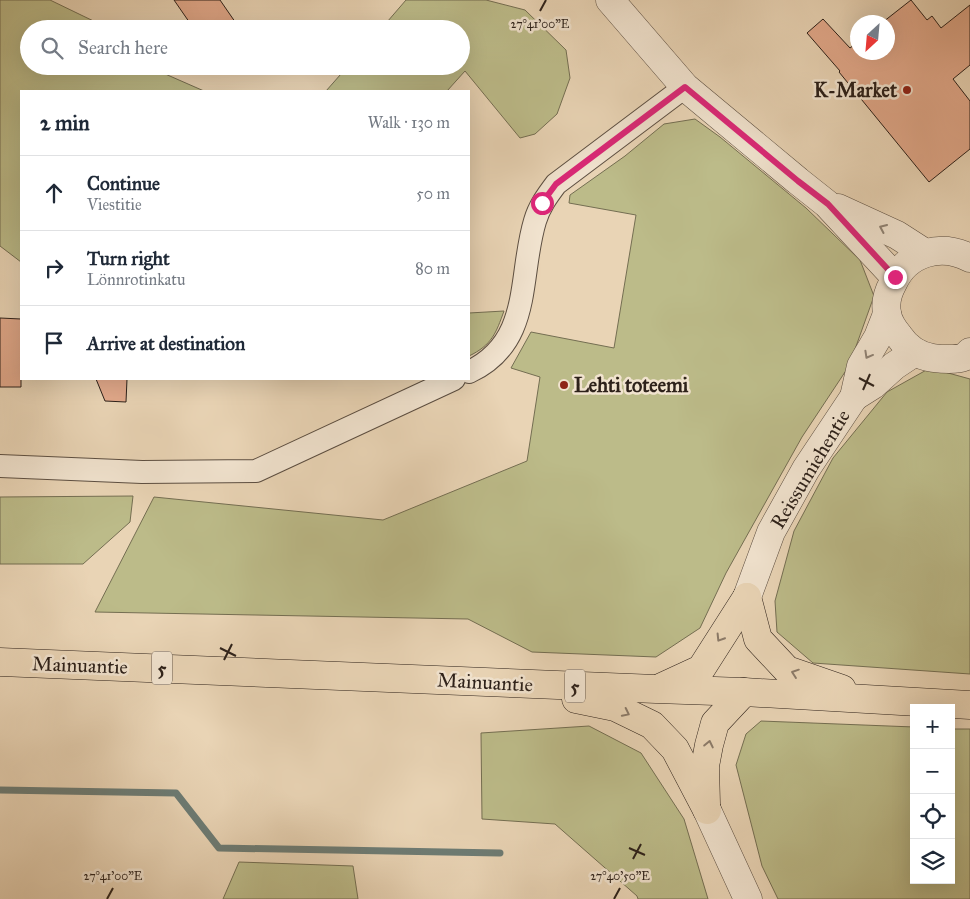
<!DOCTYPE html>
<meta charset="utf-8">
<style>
body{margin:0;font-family:"IM FELL Great Primer",serif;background:#f2f2f3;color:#1f2937}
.controls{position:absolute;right:15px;bottom:15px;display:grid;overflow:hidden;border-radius:0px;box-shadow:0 5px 20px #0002}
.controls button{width:45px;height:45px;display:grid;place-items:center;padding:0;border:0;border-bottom:1px solid #e0e1e3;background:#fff;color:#1f2937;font:25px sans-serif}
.compass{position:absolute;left:850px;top:15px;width:45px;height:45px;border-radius:50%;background:#fff;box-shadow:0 5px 20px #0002;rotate:206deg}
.stop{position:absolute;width:15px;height:15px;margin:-11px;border:4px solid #db2777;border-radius:50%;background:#fff}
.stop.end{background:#db2777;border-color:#fff;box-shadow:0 1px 5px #0008}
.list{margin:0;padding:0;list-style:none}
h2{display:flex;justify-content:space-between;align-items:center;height:65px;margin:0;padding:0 20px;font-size:21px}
h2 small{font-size:16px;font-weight:400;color:#747a83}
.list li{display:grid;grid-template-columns:32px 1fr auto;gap:15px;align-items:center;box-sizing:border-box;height:75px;padding:0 20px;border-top:1px solid #e0e1e3}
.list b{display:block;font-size:19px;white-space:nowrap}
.list p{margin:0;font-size:16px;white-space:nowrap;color:#747a83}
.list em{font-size:16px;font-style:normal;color:#747a83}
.icon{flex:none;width:28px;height:28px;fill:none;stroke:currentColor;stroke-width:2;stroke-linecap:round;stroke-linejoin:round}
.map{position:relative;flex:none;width:970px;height:899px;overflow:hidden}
.search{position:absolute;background:#fff;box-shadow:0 5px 20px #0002;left:20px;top:20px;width:450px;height:55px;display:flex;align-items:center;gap:12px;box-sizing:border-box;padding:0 18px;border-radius:28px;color:#747a83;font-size:19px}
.panel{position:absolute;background:#fff;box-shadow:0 5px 20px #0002;left:20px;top:90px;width:450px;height:290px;border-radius:0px}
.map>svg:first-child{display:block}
.green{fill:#bcbb89;stroke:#746e52}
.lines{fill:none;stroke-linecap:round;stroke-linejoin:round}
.stream{stroke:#6d7c75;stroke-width:7}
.building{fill:#e2a98b;stroke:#2d211a}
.minor-casing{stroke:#5c4e41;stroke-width:24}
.tertiary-casing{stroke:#5c4e41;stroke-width:29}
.trunk-casing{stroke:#2d211a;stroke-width:29}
.minor{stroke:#f1e3cf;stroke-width:22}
.tertiary{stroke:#f1e3cf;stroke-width:28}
.trunk{stroke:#e9d4b5;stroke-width:28}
.oneway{stroke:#8f8274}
.oneway2{stroke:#8b7a68}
.route{stroke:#db2777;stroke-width:6}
.ticks{fill:none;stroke:#2d211a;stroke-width:2}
.poi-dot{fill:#8f2418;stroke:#f1e3cf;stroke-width:2}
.labels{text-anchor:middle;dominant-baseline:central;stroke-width:5;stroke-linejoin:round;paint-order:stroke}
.shield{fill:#f1e3cf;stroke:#685b50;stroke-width:1}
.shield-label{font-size:19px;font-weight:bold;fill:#2d211a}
.poi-label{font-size:20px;font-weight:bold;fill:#2d211a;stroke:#f1e3cf;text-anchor:end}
.street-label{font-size:20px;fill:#2d211a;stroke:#f1e3cf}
.ticks-label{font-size:12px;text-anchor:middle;fill:#2d211a;stroke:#f1e3cf;stroke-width:5;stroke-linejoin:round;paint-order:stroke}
</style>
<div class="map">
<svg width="970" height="899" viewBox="0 0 970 899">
<rect width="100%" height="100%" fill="#e9d4b5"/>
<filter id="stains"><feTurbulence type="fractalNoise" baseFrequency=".004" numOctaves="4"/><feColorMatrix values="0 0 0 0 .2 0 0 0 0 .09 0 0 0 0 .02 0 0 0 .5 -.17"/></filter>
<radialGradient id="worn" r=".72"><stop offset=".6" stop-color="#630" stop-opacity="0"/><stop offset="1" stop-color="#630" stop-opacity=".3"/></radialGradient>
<!-- green -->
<g class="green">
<polygon points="0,0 50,0 110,29 29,29 29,66 147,66 204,91 21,91 21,262 0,246"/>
<polygon points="406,0 486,0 525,10 566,50 570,78 557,114 535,134 520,138 465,71 447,91 326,91 348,66 461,66 461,29 381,29"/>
<polygon points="695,119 720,137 806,208 860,260 874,296 849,366 802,437 726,573 700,628 656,657 532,652 468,619 95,612 154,497 383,520 527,461 540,377 511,368 531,332 614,348 636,215 569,203 570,195 625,156 664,124"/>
<path d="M504,311C496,333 492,345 469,356V313Z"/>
<polygon points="930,368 970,379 970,674 813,663 777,632 775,601 794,531 833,458 887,392"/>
<polygon points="133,496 130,522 83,564 0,564 0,497"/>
<polygon points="761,721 914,727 914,880 951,880 951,729 970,729 970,899 778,899 762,866 736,765 746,734"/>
<polygon points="589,726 641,753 684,819 708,899 638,899 637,896 555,824 482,819 481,733"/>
<polygon points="239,862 353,866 358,899 223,899"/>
</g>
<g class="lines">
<!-- stream -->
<polyline class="stream" points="0,790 176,793 219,848 500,853"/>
</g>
<!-- building -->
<g class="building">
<polygon points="174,0 220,0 240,29 194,29"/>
<polygon points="911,0 927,20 932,16 941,28 970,5 970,65 953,79 970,101 970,149 929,182 839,72 840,71 807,33 823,19 850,48 858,42 858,52 888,52 888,22 883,22"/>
<polygon points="0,318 21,319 21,387 0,387"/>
<polygon points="96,379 127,379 126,402 105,401"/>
</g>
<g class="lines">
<defs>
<g id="minor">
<path d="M469,372C533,342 518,277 535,221C539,207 547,196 556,184L685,87"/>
<polyline points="0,466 142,472 256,471 454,379"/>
</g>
<g id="tertiary">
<polyline points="610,0 685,87 798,181 827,204 895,277"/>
<polyline points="838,208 897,235 925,253"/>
<path d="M970,258C941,243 907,252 893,283C888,292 885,303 887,313C888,321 894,330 899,336C907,348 919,356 933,358C941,359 957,360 964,357C966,356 968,354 970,352"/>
<polyline points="854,397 873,385 894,366 915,352"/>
<polyline points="747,597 771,532 806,469 854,397 861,366 878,337 887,314"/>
<polyline points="707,810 748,899"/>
</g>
<g id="trunk">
<polyline points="747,597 758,639 787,670 842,689"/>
<polyline points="0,662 656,689 744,692 970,705"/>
<polyline points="662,687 701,669 747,597"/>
<polyline points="576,699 615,707 652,725 675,749 707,810"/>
<polyline points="706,804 705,766 709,745 715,723 744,692"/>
</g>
</defs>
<!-- minor casing -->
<use href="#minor" class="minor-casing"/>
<!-- tertiary casing -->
<use href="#tertiary" class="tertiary-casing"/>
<!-- trunk casing -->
<use href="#trunk" class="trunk-casing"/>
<!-- minor -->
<use href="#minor" class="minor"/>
<!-- tertiary -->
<use href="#tertiary" class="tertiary"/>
<!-- trunk -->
<use href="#trunk" class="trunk"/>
</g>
<!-- one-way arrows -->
<defs><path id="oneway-chevron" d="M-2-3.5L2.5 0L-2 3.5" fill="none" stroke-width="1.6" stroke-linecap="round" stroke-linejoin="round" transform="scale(1.25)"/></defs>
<g class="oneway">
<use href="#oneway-chevron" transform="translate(883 228) rotate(-156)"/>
<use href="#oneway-chevron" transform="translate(868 355) rotate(119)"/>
</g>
<g class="oneway2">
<use href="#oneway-chevron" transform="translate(720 638) rotate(122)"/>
<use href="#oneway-chevron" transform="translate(795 673) rotate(-161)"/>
<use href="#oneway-chevron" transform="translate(626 713) rotate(26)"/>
<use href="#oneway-chevron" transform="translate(709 744) rotate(-78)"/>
</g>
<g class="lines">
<!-- route -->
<polyline class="route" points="542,203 556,184 685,87 798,181 828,204 895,277"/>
</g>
<!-- ticks -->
<path class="ticks" d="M540,11L546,0M859,378L874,386M863,390L870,374M220,648L236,656M224,660L232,644M629,848L645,855M633,859L641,844M107,899L113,888M614,899L620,888"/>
<!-- markers -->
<g class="poi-dot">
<circle cx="907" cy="90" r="5"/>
<circle cx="564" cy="385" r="5"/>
</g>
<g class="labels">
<!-- shield labels -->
<g class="shield">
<rect x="152" y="651.5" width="20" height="33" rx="4"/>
<rect x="565" y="669.5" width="20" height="33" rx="4"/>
</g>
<g class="shield-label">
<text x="162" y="668">5</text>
<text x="575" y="686">5</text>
</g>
<!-- poi labels -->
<g class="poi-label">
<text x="897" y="90">K-Market</text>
<text x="574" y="385" text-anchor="start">Lehti toteemi</text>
</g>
<!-- street labels -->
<g class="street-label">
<text transform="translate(810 469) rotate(-59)">Reissumiehentie</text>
<text transform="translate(80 665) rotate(2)">Mainuantie</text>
<text transform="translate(485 682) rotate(3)">Mainuantie</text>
</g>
</g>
<g class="ticks-label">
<text x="540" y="28">27°41'00"E</text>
<text x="113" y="880">27°41'00"E</text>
<text x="620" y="880">27°40'50"E</text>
</g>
<rect width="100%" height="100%" filter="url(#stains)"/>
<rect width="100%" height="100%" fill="url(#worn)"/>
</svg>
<div class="controls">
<button>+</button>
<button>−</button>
<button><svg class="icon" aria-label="locate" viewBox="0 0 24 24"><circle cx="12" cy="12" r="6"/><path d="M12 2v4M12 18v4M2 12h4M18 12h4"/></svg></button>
<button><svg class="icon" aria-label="layers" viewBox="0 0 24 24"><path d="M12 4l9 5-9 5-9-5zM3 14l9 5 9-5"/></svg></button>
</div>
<svg class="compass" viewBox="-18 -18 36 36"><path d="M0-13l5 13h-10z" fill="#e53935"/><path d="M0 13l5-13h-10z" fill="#747a83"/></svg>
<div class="stop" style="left:542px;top:203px"></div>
<div class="stop end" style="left:895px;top:277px"></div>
<div class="search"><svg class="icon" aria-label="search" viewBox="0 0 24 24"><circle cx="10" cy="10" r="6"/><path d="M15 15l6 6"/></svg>Search here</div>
<section class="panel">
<h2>2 min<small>Walk · 130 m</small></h2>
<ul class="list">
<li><svg class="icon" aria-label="ahead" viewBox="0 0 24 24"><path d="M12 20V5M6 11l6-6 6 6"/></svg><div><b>Continue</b><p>Viestitie</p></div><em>50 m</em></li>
<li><svg class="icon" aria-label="right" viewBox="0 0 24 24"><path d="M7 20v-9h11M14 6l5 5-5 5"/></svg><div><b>Turn right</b><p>Lönnrotinkatu</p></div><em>80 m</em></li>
<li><svg class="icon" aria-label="arrive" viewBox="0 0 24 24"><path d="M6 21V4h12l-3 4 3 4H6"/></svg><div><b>Arrive at destination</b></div></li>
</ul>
</section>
</div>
